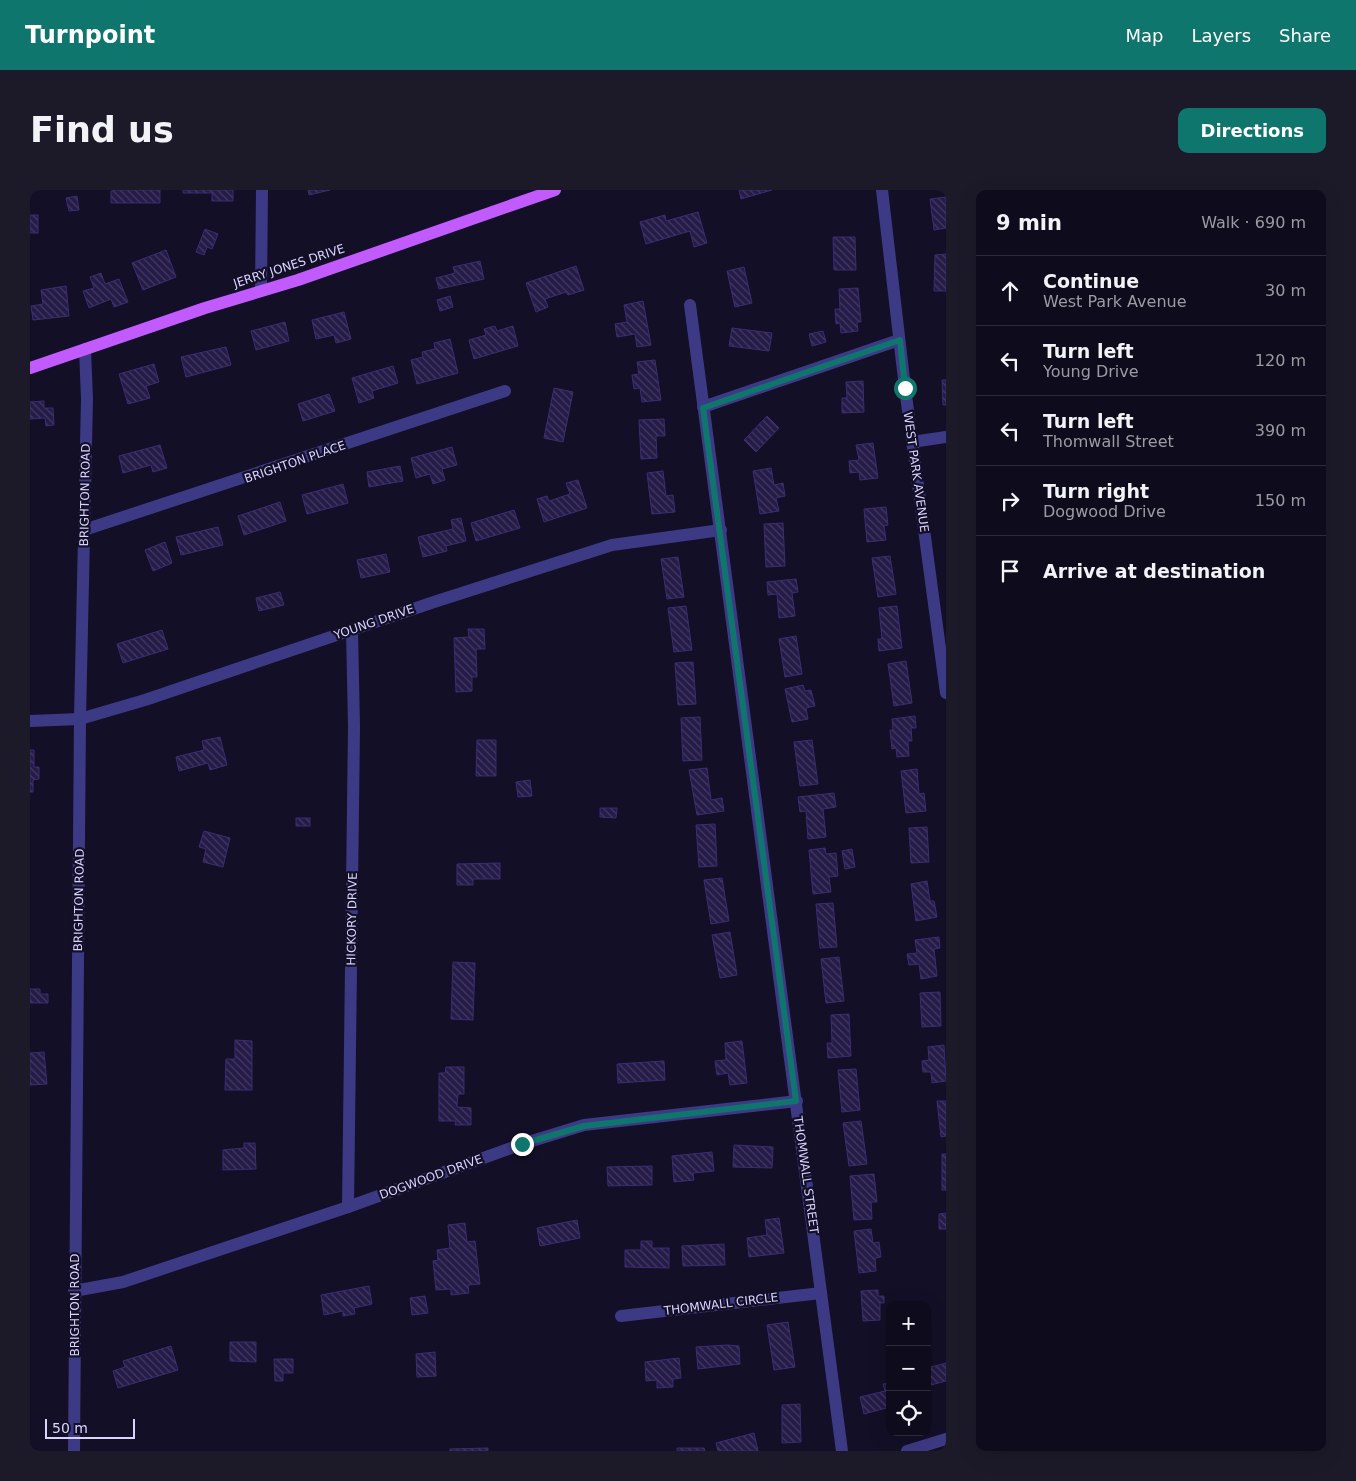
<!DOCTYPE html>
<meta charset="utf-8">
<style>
body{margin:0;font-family:"DejaVu Sans",sans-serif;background:#1c1929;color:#f1f3f6}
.controls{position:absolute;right:15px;bottom:15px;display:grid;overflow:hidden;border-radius:10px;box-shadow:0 5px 20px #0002}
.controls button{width:45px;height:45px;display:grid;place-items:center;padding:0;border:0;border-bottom:1px solid #2e2b3b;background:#0e0b1c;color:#f1f3f6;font:25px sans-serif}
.scale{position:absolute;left:15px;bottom:12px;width:90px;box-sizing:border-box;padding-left:5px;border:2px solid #d9d4ff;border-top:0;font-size:14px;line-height:18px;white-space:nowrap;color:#d9d4ff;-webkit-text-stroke:4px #130f26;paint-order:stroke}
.stop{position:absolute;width:15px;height:15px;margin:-11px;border:4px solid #0f766e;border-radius:50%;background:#fff}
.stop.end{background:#0f766e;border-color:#fff;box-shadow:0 1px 5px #0008}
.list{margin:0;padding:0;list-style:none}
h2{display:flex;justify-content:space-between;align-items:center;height:65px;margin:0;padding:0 20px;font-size:21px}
h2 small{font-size:16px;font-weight:400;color:#9b9ba3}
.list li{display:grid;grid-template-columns:32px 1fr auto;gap:15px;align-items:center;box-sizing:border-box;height:70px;padding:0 20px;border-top:1px solid #2e2b3b}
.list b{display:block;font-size:19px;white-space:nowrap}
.list p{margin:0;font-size:16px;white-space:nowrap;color:#9b9ba3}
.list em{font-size:16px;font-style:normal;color:#9b9ba3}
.icon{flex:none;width:28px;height:28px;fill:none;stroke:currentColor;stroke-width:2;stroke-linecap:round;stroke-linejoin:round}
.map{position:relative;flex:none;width:916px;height:1261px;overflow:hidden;border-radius:10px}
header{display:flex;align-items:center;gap:30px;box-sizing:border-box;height:70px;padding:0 25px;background:#0f766e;color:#fff}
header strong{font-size:24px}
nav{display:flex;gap:28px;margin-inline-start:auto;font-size:18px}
.intro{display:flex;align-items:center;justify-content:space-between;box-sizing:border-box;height:120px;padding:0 30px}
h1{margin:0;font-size:35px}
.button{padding:12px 22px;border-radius:10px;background:#0f766e;color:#fff;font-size:18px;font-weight:700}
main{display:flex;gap:30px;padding:0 30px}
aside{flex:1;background:#0e0b1c;border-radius:10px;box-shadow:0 5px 20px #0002}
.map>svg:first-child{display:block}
.building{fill:url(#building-back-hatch);stroke:#3b2d73}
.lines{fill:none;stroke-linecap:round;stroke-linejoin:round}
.minor{stroke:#3d3a85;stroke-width:12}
.major{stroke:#c25bff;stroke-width:12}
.route{stroke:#0f766e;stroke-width:6}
.labels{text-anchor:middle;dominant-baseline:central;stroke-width:4.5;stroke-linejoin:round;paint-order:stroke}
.street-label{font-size:12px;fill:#d9d4ff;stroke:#130f26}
</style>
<header>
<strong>Turnpoint</strong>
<nav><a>Map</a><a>Layers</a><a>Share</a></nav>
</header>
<div class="intro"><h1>Find us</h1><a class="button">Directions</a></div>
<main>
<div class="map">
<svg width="916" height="1261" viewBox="0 0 916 1261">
<defs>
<pattern id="building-back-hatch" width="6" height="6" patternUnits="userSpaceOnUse" patternTransform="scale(1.25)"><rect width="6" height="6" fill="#241b47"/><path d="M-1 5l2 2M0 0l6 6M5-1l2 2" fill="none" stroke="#433b63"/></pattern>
</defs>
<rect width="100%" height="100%" fill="#130f26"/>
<!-- building -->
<g class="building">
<polygon points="86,0 130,0 130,13 81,13 81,1"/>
<polygon points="153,0 203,0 203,11 182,11 182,3 153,3"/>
<polygon points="278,0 300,0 279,5"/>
<polygon points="709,0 742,0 711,9"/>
<polygon points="47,6 49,20 39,21 36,8"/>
<polygon points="916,7 916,38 904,40 900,9"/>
<polygon points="668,22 677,53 664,57 660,41 616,54 610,32 635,25 636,31"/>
<rect x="0" y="25" width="8" height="18"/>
<polygon points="175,39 188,44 182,59 177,57 174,65 166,62"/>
<polygon points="803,47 825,47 826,80 804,80"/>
<polygon points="136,60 146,87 113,100 102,73"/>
<polygon points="916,64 916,101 904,101 905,65"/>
<polygon points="450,71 454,89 409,99 406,88 425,83 423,77"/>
<polygon points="546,76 554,100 538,105 536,102 515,109 518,117 506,122 496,93"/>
<polygon points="714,77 722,113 705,117 697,81"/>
<polygon points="71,83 75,94 89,89 98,112 84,117 81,109 59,118 53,101 64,98 60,87"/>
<polygon points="36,96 39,126 3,130 1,116 13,114 11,100"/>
<polygon points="828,98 831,132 827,132 828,141 811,143 810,133 806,134 805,119 810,119 809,99"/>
<polygon points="420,106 423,117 410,121 407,110"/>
<polygon points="613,111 621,155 607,157 605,144 587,147 585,134 597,132 594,115"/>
<polygon points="314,122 321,149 306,153 304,145 286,149 282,130"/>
<polygon points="255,132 259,151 226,160 221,141"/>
<polygon points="465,136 467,141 483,136 488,156 444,169 439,150 456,145 454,139"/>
<polygon points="702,138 742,143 739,161 699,156"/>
<polygon points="793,141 796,152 782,156 779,144"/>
<polygon points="420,149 428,183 387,194 381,170 393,167 392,162 405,159 404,153"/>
<polygon points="196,157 201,175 156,187 151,167"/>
<polygon points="625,170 631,210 612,212 610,198 604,199 602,185 609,184 607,172"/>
<polygon points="124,174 129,192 116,196 120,208 98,214 89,184"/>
<polygon points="363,176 368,193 342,201 344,208 329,213 322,188"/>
<polygon points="912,190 916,190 916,215 913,215"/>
<polygon points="833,191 834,222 812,223 812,208 817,208 816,192"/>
<polygon points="524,198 543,202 533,252 514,248"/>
<polygon points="299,204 305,221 273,231 268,214"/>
<polygon points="14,211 14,218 23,218 24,235 16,236 15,228 0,229 0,212"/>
<polygon points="737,226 749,238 726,262 714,250"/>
<polygon points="634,229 635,246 626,246 627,268 611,269 609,230"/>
<polygon points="843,253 848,288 830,290 829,282 820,283 819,271 829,270 826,255"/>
<polygon points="130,255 137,278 123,282 121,275 93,283 89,266"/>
<polygon points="422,257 427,275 412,279 415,290 403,294 400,284 386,288 381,268"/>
<polygon points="370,276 373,291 339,297 337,282"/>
<polygon points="741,278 744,295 753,293 755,306 746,308 749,321 730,324 723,281"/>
<polygon points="633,281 636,306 643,305 645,322 622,324 617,283"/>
<polygon points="548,290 557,318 514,332 507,309 517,306 519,311 540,304 536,293"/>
<polygon points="313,294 318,313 277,324 272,305"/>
<polygon points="250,312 256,331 214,345 208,326"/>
<polygon points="856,317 858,335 854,336 856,350 837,352 834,319"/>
<polygon points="484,320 490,338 446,351 441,333"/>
<polygon points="431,328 436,351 416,356 417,361 393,367 388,347 423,339 421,330"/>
<polygon points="753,333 755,376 736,377 734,334"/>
<polygon points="188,337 193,355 151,365 146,347"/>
<polygon points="135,352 142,373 123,381 115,360"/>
<polygon points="356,364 360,382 331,388 327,370"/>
<polygon points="860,366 866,404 848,407 842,368"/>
<polygon points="648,367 654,407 637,409 631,369"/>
<polygon points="766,389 768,402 762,403 765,426 749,428 747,404 738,405 737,392"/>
<polygon points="250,402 254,415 229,421 226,408"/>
<polygon points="656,416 662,460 644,462 638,418"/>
<polygon points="867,416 872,458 849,461 848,449 852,449 849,418"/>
<polygon points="438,439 454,439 455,459 446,459 447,487 442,487 442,501 426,502 424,448 439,447"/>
<polygon points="132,440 138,459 93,473 87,454"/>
<polygon points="766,446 772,484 755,487 749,449"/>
<polygon points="876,471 882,513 864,516 858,474"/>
<polygon points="663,472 666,514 648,515 645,473"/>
<polygon points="773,495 775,501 781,500 785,516 776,518 778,529 762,532 755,499"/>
<polygon points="885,526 886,538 881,538 882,551 878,551 879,566 867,567 866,558 862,559 860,540 863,540 862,529"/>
<polygon points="670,527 672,570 653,571 651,528"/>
<polygon points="190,547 197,575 180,580 178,573 149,581 146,567 174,560 172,551"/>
<polygon points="447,550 466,550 466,586 446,586"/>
<polygon points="782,550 788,594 770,596 764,552"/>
<polygon points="0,560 4,560 4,577 9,577 9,589 3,590 3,602 0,602"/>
<polygon points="677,578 681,610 692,608 694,621 667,625 659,580"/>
<polygon points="887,579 889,604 894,603 896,621 876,623 871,581"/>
<polygon points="500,590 502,606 488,607 486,592"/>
<polygon points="804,603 806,617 793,619 796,647 778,649 776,621 770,622 768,607"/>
<polygon points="570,618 587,618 586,628 570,627"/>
<rect x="266" y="628" width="14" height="8"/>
<polygon points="685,634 687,676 669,677 666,635"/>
<polygon points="897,637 899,672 881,673 879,638"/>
<polygon points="174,641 200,648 193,677 173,672 176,659 169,657"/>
<polygon points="795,658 796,664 806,663 808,686 799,687 801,702 783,704 779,660"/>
<polygon points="822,659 825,677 815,679 812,661"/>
<polygon points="470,673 470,689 443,689 443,695 427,695 427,674"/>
<polygon points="692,688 699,731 681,734 674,690"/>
<polygon points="897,691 900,711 904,711 907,727 886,731 881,694"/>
<polygon points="803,713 807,757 790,758 786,714"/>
<polygon points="700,742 707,785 690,788 682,745"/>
<polygon points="909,747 910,758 904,759 907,786 891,789 889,774 879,775 877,764 887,763 885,750"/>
<polygon points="809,767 814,811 796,813 791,769"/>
<polygon points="423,772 445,773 443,830 421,829"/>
<polygon points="0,799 10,799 10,804 18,804 18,813 0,813"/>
<polygon points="910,802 911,836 892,837 890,803"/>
<polygon points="819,824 821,866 798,868 797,853 802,853 801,825"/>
<polygon points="205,850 222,851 222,900 195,900 196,869 205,869"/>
<polygon points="712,851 717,893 700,895 698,883 687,885 685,871 696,870 695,853"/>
<polygon points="914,855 916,891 902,893 901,882 893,882 892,871 899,870 898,857"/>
<polygon points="14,862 17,894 0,895 0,863"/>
<polygon points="634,871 635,890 588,893 587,874"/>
<polygon points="416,877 434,877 434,904 428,904 427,917 441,918 441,935 425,935 426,931 409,931 409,883 415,883"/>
<polygon points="826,879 830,920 812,922 808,880"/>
<polygon points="907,911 916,911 916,946 911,947"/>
<polygon points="831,931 837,974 819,976 813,933"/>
<polygon points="214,953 225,953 226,979 193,980 193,960 214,958"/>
<polygon points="704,955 743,957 742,978 703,977"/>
<polygon points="682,962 684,981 663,983 664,990 644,992 642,966"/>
<rect x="912" y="964" width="4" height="36"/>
<polygon points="622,976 622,995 578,996 577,977"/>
<polygon points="844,984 847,1012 841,1012 842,1029 824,1030 820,986"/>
<polygon points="916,1023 916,1039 909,1039 909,1024"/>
<polygon points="749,1028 754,1063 719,1067 717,1048 737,1045 735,1030"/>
<polygon points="547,1030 550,1048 510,1056 507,1038"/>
<polygon points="435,1033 437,1052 445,1051 450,1094 438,1095 439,1103 421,1105 421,1099 406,1100 403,1071 408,1070 407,1060 420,1058 418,1035"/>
<polygon points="841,1039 843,1053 849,1052 851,1067 845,1068 846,1081 829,1083 824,1041"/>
<polygon points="611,1051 622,1051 622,1058 639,1058 639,1078 595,1077 595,1060 611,1060"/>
<polygon points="694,1054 695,1075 653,1076 652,1056"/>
<polygon points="339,1096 342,1114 324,1118 325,1124 313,1126 313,1121 294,1125 291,1105"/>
<polygon points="848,1100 848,1106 854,1106 854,1113 850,1113 850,1130 833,1131 831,1101"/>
<polygon points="395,1106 398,1123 382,1125 380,1108"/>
<polygon points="758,1132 765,1177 744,1180 737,1135"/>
<polygon points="200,1152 226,1152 226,1172 200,1171"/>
<polygon points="697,1155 709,1156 710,1174 668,1179 666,1157"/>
<polygon points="141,1156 148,1180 88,1198 83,1181 95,1177 93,1171"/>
<polygon points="405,1162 406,1186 387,1187 386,1164"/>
<polygon points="649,1168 651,1188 643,1189 643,1197 627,1198 627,1190 616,1191 615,1172"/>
<polygon points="244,1169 263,1169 263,1183 253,1183 253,1191 245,1191"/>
<polygon points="916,1173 916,1191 897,1196 897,1178"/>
<polygon points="860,1193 860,1217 834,1224 830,1207 855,1201 853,1194"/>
<polygon points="770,1214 771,1252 752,1253 752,1215"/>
<polygon points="724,1243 728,1261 688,1261 686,1253"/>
<polygon points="458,1258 458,1261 420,1261 420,1259"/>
<polygon points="647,1258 674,1258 675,1261 647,1261"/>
</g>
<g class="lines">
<!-- minor -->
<g class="minor">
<polyline points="852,0 875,198 916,503"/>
<polyline points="231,100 232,0"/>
<polyline points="660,115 812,1261"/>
<polyline points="673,217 869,150"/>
<polyline points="882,252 916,247"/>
<polyline points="54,340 475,201"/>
<polyline points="0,531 50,529 115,510 404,412 582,355 691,340"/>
<polyline points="318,1017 324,537 322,440"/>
<polyline points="44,1101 93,1092 318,1017 492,954 554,935 767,911"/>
<polyline points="591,1126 791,1103"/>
<polyline points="44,1261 50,529 57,209 55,159"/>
<polyline points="877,1261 916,1249"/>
</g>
<!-- major -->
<polyline class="major" points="0,178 175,118 268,90 525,0"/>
</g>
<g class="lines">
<!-- route -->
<polyline class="route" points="492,954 554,936 766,911 673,218 870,150 875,198"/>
</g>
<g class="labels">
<!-- street labels -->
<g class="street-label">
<text transform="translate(259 76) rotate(-18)">JERRY JONES DRIVE</text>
<text transform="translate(265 272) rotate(-19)">BRIGHTON PLACE</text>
<text transform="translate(886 282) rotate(82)">WEST PARK AVENUE</text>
<text transform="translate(55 305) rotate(-89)">BRIGHTON ROAD</text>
<text transform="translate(344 432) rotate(-19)">YOUNG DRIVE</text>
<text transform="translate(49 710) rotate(-89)">BRIGHTON ROAD</text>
<text transform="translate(322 729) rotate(-89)">HICKORY DRIVE</text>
<text transform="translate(776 985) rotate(82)">THOMWALL STREET</text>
<text transform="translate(401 987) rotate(-20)">DOGWOOD DRIVE</text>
<text transform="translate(691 1114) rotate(-7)">THOMWALL CIRCLE</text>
<text transform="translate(45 1115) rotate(-90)">BRIGHTON ROAD</text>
</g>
</g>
</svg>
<div class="controls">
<button>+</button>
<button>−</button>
<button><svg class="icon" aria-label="locate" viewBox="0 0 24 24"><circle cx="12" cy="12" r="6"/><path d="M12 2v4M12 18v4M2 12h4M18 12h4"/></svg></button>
</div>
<div class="scale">50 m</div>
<div class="stop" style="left:875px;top:198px"></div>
<div class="stop end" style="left:492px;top:954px"></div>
</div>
<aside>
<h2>9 min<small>Walk · 690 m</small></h2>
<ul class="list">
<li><svg class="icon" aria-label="ahead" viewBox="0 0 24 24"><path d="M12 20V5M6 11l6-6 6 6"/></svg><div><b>Continue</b><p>West Park Avenue</p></div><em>30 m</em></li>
<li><svg class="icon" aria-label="left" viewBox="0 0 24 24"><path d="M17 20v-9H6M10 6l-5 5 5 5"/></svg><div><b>Turn left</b><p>Young Drive</p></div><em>120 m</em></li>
<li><svg class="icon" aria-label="left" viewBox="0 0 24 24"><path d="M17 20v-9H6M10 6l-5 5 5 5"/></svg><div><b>Turn left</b><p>Thomwall Street</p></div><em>390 m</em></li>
<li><svg class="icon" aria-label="right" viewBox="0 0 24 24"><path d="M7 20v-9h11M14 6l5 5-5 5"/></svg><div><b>Turn right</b><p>Dogwood Drive</p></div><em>150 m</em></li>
<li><svg class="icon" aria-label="arrive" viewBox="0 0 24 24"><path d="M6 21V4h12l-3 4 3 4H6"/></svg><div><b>Arrive at destination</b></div></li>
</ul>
</aside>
</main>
